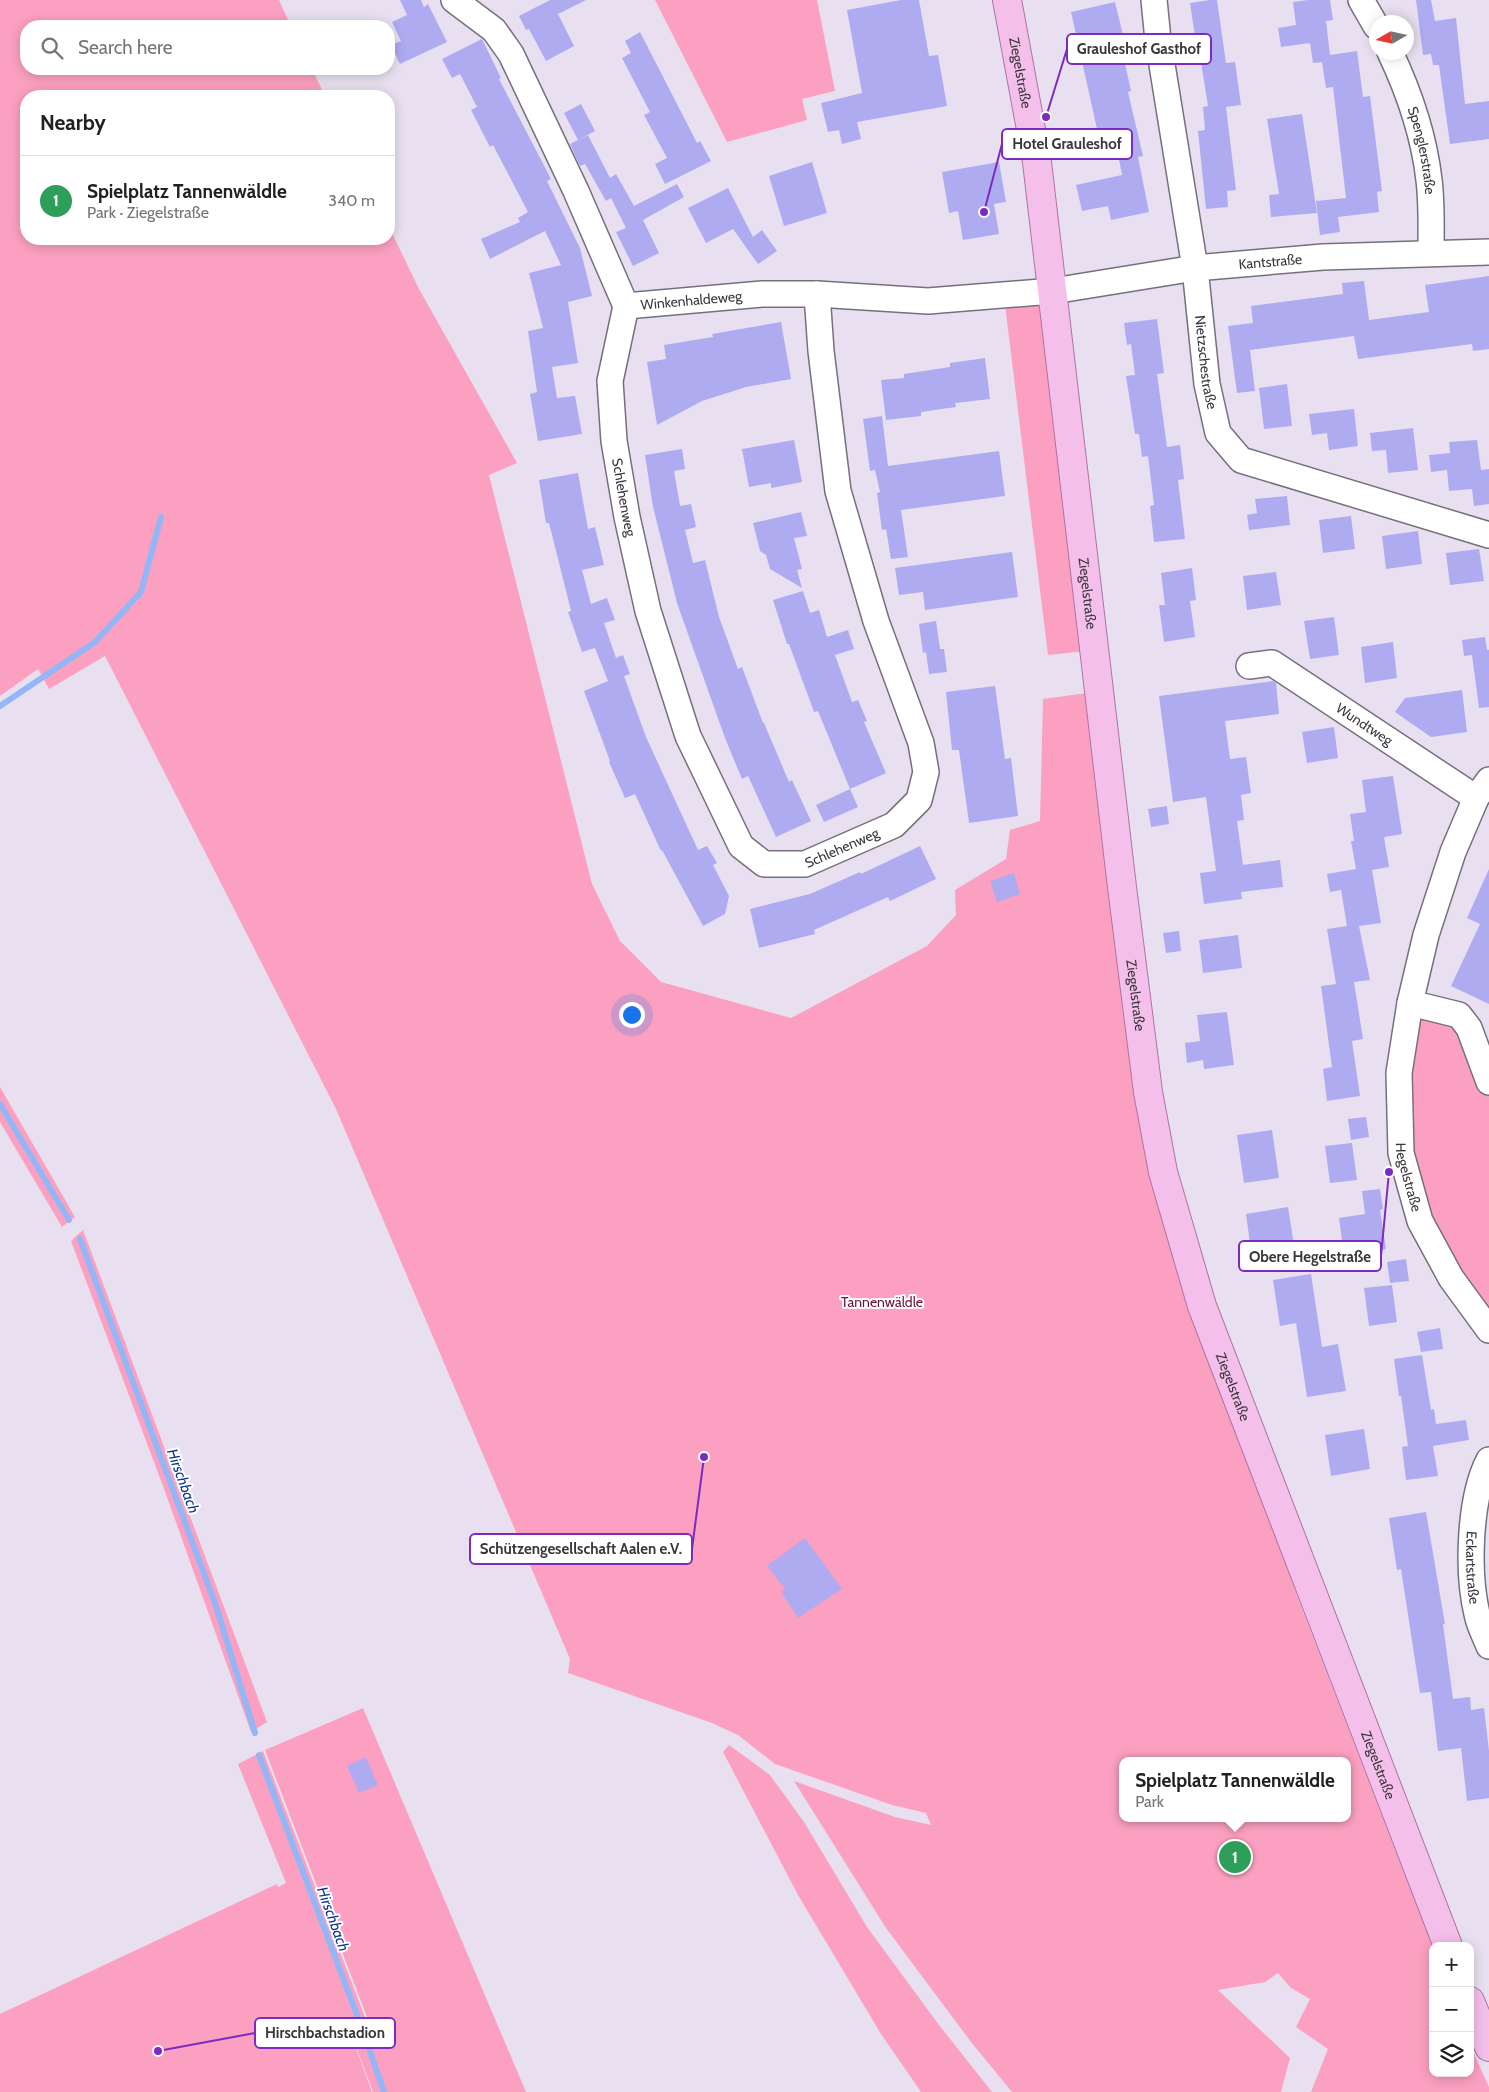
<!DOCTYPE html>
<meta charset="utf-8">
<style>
body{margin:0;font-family:Cabin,sans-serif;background:#f2f2f2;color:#202124}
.controls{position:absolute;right:15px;bottom:15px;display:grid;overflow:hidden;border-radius:10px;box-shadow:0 2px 12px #0003}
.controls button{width:45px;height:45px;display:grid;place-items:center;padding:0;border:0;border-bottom:1px solid #e0e0e0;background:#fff;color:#202124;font:25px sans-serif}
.compass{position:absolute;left:1369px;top:15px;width:45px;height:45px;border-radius:50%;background:#fff;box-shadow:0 2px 12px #0003;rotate:261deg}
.you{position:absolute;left:631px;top:1014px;width:18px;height:18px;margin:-12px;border:4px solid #fff;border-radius:50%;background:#1a73e8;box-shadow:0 0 0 8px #1a73e833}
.badge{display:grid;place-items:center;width:32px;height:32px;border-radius:50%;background:#1a73e8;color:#fff;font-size:16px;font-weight:700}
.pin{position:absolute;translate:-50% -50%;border:2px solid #fff;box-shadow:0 1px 5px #0006}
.popup{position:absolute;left:1119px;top:1757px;width:232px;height:65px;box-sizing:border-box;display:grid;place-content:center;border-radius:10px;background:#fff;filter:drop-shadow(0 1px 4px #0005);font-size:16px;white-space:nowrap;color:#757577}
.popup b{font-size:19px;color:#202124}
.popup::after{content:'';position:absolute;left:50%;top:100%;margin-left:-10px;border:10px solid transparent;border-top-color:#fff}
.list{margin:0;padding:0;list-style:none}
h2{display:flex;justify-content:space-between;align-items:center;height:65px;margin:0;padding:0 20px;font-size:21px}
h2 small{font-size:16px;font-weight:400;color:#757577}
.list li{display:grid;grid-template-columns:32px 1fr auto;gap:15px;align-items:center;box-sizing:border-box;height:90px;padding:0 20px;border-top:1px solid #e0e0e0}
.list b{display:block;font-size:19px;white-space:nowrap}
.list p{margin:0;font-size:16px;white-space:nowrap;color:#757577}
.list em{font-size:16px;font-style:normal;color:#757577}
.icon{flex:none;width:28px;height:28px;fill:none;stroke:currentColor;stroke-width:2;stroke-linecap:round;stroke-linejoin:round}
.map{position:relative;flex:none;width:1489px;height:2092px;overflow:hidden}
.search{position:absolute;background:#fff;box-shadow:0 2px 12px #0003;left:20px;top:20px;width:375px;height:55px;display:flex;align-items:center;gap:12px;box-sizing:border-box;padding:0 18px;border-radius:20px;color:#757577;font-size:19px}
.panel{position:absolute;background:#fff;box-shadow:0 2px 12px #0003;left:20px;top:90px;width:375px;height:155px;border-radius:20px}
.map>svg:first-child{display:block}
.green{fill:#fba0c0;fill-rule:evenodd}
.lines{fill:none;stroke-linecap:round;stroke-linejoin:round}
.stream{stroke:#93b6f6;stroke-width:6}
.building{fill:#afabf1}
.minor-casing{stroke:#776f7e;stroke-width:28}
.major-casing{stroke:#ae73a4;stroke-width:30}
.minor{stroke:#fff;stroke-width:25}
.major{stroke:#f4bfea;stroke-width:28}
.labels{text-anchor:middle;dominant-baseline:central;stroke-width:4;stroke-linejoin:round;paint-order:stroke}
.street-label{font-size:14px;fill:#3a373d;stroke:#fff}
.park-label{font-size:14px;fill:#69123c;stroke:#fff}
.water-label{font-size:15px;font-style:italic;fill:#0c3690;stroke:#fff}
.leader{fill:none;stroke:#7b2cbf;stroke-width:2}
.callout-dot{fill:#7b2cbf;stroke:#fff;stroke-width:2}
.callout{fill:#fff;stroke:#7b2cbf;stroke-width:2}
.callout-label{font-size:15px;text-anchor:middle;font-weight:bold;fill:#3a373d}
</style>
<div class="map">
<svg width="1489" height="2092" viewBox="0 0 1489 2092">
<rect width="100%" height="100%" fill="#e8e0f0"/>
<!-- green -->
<g class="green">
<path d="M0,0H279L291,26H26V69H312L325,96H26V239H389V227L419,289L517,463L489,475L592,884L620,941L661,982L791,1018L927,946L956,915L955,890L1006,859L1010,830L1040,821L1043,699L1087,693L1185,1280L1299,1601L1433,1948V2073H1470V2045L1489,2087V2092H1311L1328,2049L1296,2027L1310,1999L1291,1988L1278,1973L1265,1982L1218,1990L1290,2058L1281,2092H1012L971,2042L886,1928L794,1781L895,1817L931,1825L926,1813L892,1805L775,1764L738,1735L712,1723L568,1673L570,1659L336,1109L105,656L49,689L38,669L0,696ZM1122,1761H1348V1818H1122Z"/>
<polygon points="655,0 817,0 835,91 802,99 807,120 727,142"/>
<polygon points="1044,301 1086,651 1048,655 1005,305"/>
<polygon points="1410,1003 1459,1015 1489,1082 1489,1330 1451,1278 1401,1153"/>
<polygon points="0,1087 75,1217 62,1227 0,1122"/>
<polygon points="83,1230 267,1722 251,1732 163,1486 71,1241"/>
<polygon points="363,1708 526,2092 373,2092 354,2041 369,2032 370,2025 265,1750"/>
<polygon points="729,1745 770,1775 804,1822 867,1927 939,2025 992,2092 921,2092 881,2034 798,1895 723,1752"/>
<polygon points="263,1751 368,2025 366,2031 353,2040 372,2092 0,2092 0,2014 277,1884 278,1887 286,1883 238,1764"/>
</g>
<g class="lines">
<!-- stream -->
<g class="stream">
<polyline points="0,706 95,642 141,592 161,517"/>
<polyline points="0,1104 69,1220"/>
<polyline points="80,1239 216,1606 255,1733"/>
<polyline points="259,1755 363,2031 384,2092"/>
</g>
</g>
<!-- building -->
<g class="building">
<polygon points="400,0 421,0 424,7 428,4 447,42 400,64 391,45 401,41 392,22 407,15"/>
<polygon points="550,0 586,0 558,14 574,46 546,61 529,29 526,30 519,16"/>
<polygon points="901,0 919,0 929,56 938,55 947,106 857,122 861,139 842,144 839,130 828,132 821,103 862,93 847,10"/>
<polygon points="1210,0 1217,0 1226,63 1235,62 1241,105 1226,107 1236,190 1227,191 1228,207 1206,209 1198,131 1205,130 1203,107 1208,106 1200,56 1198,56 1190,3"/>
<polygon points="1308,0 1330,0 1333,20 1326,21 1330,55 1357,51 1363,97 1370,96 1382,191 1377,192 1379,212 1338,217 1340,232 1320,235 1316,201 1346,198 1333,87 1326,88 1322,62 1313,63 1310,43 1281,47 1278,28 1296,25 1293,2"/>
<polygon points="1416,0 1431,0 1435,21 1456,18 1465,104 1489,101 1489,139 1450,144 1439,65 1433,65 1431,54 1423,55"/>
<polygon points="1115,2 1123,35 1119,36 1131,91 1128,92 1143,156 1138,157 1149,212 1111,220 1108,206 1082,211 1076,185 1122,175 1116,144 1101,147 1071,12"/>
<polygon points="640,32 697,143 700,141 711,161 665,184 655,164 667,158 644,115 650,112 622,58 631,53 625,41"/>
<polygon points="482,39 501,78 499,79 551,179 547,181 580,248 592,296 568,302 578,363 552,367 557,398 575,396 582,434 538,441 530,394 537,392 528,331 543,328 529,273 561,265 545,231 490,259 481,239 520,222 518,218 528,212 493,145 490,147 471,110 477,107 460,74 452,78 442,59"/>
<polygon points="581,104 595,131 578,140 564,113"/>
<polygon points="1302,114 1317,213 1271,217 1269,195 1279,194 1267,119"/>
<polygon points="588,135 610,178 616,174 634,206 677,184 684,197 643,220 659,253 633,266 616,232 626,228 611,198 606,201 585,164 580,166 570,144"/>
<polygon points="812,162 827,213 784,226 769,176"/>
<polygon points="999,162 1006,202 994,204 999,234 963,240 958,211 949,213 942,172"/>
<polygon points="728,188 753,237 762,230 777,251 758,264 733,229 706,243 688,208"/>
<polygon points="1489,276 1489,349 1473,351 1472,344 1358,359 1354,336 1250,350 1255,391 1237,393 1228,326 1253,323 1251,306 1343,294 1342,283 1364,281 1369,320 1429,312 1425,285"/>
<polygon points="1157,319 1164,373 1157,374 1167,447 1180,445 1184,479 1178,480 1185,539 1154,542 1150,506 1154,505 1148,456 1142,457 1139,434 1135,434 1126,376 1135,375 1131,344 1127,345 1124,323"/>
<polygon points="781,322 791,379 746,387 702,401 657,425 647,362 666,359 664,345 713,337 712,334"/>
<polygon points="985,358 990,399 955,403 956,407 921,412 921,416 886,420 881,380 904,378 904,374 950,367 950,363"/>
<polygon points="1287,384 1292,426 1264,429 1259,388"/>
<polygon points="1354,409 1358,446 1329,450 1327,433 1312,435 1309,414"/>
<polygon points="882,416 888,466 999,451 1005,496 901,510 908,557 891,559 886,529 882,530 877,493 880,492 875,470 870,471 863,419"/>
<polygon points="1413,428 1418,470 1388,473 1386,450 1372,451 1370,433"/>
<polygon points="794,440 802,482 771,488 771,483 749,487 742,449"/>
<polygon points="1477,440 1481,470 1489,469 1489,504 1474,506 1472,489 1449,491 1447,470 1431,472 1429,455 1450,453 1449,442"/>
<polygon points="682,449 685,469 674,471 680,506 691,504 696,527 685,530 693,563 705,560 719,617 738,669 742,667 763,723 764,723 789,782 792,780 811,821 776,837 748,776 742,779 725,738 677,603 653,507 645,455"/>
<polygon points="578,473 588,529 595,527 604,565 582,570 591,604 607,598 615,620 604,623 616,658 623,655 630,674 624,676 646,737 698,850 707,846 717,863 713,865 729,896 725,914 703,926 662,850 661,851 635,794 625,798 609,762 610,761 584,691 608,681 595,648 582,652 568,612 571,611 549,523 546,523 539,480"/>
<polygon points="1287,496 1290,525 1249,530 1247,515 1257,513 1255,499"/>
<polygon points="801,512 807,536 794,538 802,569 797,570 802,588 770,569 766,555 760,551 753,523"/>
<polygon points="1351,516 1355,549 1323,553 1319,520"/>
<polygon points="1418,531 1422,564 1386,569 1382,536"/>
<polygon points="1479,549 1484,581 1450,585 1446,553"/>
<polygon points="1012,552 1018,597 925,610 923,592 899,595 895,568"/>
<polygon points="1192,568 1196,600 1190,601 1195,637 1164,642 1159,605 1165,605 1161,573"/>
<polygon points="1276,572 1281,605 1247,610 1243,576"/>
<polygon points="803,591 810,613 819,610 827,637 848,630 854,649 835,655 852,702 858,700 867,721 864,722 886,773 850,789 818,711 814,712 789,644 787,644 773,600"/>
<polygon points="1334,617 1339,655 1310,659 1304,621"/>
<polygon points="936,621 940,649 944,649 947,672 929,674 926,652 923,653 919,624"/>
<polygon points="1485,637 1487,650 1489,650 1489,707 1479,708 1472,655 1464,656 1462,640"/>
<polygon points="1393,642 1397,678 1365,683 1361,647"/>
<polygon points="1273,681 1276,683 1279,714 1225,721 1230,759 1246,757 1251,793 1241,795 1244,820 1237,821 1243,865 1280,860 1283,887 1241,892 1242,899 1204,904 1200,873 1216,871 1206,797 1173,802 1159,696"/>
<polygon points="995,686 1005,759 1011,758 1018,816 969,823 959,750 952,750 946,692"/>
<polygon points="1462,690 1467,732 1431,737 1395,712 1405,698"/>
<polygon points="1334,727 1338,758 1307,763 1302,732"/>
<polygon points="1393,776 1402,834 1384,837 1389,867 1372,870 1381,923 1359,926 1370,980 1354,982 1363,1039 1352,1041 1360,1096 1327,1101 1323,1069 1332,1067 1321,986 1336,984 1327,929 1347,926 1341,890 1330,892 1327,874 1356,869 1351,841 1354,841 1350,814 1366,812 1362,780"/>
<polygon points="850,789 858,807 824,822 816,805"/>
<polygon points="1167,806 1169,824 1151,827 1148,809"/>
<polygon points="920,846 936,879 890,901 888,897 814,930 815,934 759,948 750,909 810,894 860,872 861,874"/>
<polygon points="1489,869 1489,1004 1451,986 1480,924 1467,918"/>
<polygon points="1014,873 1020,894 997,902 990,881"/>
<polygon points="1179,931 1181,951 1166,953 1163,933"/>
<polygon points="1238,935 1242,968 1203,973 1199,940"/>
<polygon points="1227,1012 1234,1065 1204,1069 1203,1060 1187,1063 1185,1043 1200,1041 1197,1015"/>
<polygon points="1366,1117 1369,1137 1351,1140 1348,1119"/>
<polygon points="1272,1130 1279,1178 1244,1183 1237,1135"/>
<polygon points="1352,1143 1357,1180 1330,1183 1325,1146"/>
<polygon points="1380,1189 1383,1209 1380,1210 1386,1249 1344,1255 1339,1218 1365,1214 1362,1191"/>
<polygon points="1288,1207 1294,1245 1251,1251 1246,1214"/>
<polygon points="1406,1259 1409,1281 1390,1283 1387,1262"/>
<polygon points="1311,1274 1322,1347 1338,1344 1346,1391 1307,1397 1296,1323 1280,1326 1273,1280"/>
<polygon points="1392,1285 1397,1322 1369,1326 1364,1288"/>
<polygon points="1440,1328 1443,1349 1421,1352 1417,1332"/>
<polygon points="1422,1355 1431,1410 1434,1409 1436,1424 1466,1420 1469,1440 1433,1446 1438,1476 1406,1480 1402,1447 1408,1446 1401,1396 1399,1396 1394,1359"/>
<polygon points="1364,1429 1370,1469 1331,1476 1325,1435"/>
<polygon points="1426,1512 1445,1624 1443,1624 1453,1699 1470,1697 1471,1710 1484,1708 1489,1751 1489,1798 1467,1801 1461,1748 1438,1751 1431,1692 1420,1693 1401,1569 1397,1570 1389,1518"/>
<polygon points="805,1538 842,1589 798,1618 781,1592 785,1589 767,1566"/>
<polygon points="366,1757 378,1785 359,1793 347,1766"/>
</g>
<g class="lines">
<defs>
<g id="minor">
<path id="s1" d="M454,0L494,30L511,54L576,191L626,306L762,294H817L928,301L1053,291L1195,268L1323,257L1489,252"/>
<path id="s2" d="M1154,0L1158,40L1195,268L1207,384L1218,433L1241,460L1489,535"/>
<polyline points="1361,0 1376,26"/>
<path id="s3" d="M1390,52C1409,92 1424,136 1429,180C1432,204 1431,229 1431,253"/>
<path id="s4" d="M626,306L610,381L614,441L627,517L648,611L688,736L741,846L764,864H805L894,825L919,800L926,772L921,743L876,621L838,491L821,351L817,294"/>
<path id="s5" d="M1249,666L1272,663L1476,798"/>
<path id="s6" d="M1489,780L1476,798L1453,852L1426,935L1410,1003L1399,1073L1401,1153L1420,1221L1451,1278L1489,1330"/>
<polyline points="1410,1003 1459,1015 1469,1028 1489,1082"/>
<path id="s7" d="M1489,1460C1469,1498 1467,1572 1477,1614C1479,1625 1485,1636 1489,1646"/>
</g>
<g id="major">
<path id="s8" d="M1007,0L1037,162L1122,887L1148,1092L1163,1172L1202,1306L1448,1946"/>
<polyline points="1470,2001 1489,2047"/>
</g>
</defs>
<!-- minor casing -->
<use href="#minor" class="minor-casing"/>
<!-- major casing -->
<use href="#major" class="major-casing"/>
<!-- minor -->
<use href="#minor" class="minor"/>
<!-- major -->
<use href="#major" class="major"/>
</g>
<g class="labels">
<!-- street labels -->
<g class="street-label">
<text stroke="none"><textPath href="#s8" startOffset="74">Ziegelstraße</textPath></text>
<text stroke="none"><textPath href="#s3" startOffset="104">Spenglerstraße</textPath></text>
<text stroke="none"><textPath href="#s1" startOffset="1004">Kantstraße</textPath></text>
<text stroke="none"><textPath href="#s1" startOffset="422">Winkenhaldeweg</textPath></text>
<text stroke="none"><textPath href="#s2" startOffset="366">Nietzschestraße</textPath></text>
<text stroke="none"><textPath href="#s4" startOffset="194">Schlehenweg</textPath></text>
<text stroke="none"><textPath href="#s8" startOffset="599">Ziegelstraße</textPath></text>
<text stroke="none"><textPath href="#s5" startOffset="134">Wundtweg</textPath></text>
<text stroke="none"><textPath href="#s4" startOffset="674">Schlehenweg</textPath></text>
<text stroke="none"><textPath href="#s8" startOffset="1004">Ziegelstraße</textPath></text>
<text stroke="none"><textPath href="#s6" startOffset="414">Hegelstraße</textPath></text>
<text stroke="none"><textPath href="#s8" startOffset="1409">Ziegelstraße</textPath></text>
<text stroke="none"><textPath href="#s7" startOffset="110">Eckartstraße</textPath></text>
<text stroke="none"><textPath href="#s8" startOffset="1814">Ziegelstraße</textPath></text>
</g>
<!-- park labels -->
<g class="park-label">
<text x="882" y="1302">Tannenwäldle</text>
</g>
<!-- water labels -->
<g class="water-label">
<text transform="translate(183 1481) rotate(70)">Hirschbach</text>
<text transform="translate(333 1919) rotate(70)">Hirschbach</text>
</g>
</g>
<!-- callouts -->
<path class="leader" d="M1046 117L1067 49M984 212L1002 144M1389 1172L1381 1256M704 1457L692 1549M158 2051L255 2033"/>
<g class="callout-dot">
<circle cx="1046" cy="117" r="5"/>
<circle cx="984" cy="212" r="5"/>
<circle cx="1389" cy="1172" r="5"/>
<circle cx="704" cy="1457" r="5"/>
<circle cx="158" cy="2051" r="5"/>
</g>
<g class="callout">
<rect x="1067" y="34" width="144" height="30" rx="5"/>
<rect x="1002" y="129" width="130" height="30" rx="5"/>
<rect x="1239" y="1241" width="142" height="30" rx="5"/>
<rect x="470" y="1534" width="222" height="30" rx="5"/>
<rect x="255" y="2018" width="140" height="30" rx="5"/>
</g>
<g class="callout-label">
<text x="1139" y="54">Grauleshof Gasthof</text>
<text x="1067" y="149">Hotel Grauleshof</text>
<text x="1310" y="1262">Obere Hegelstraße</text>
<text x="581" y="1554">Schützengesellschaft Aalen e.V.</text>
<text x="325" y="2038">Hirschbachstadion</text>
</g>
</svg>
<div class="controls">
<button>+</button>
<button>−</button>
<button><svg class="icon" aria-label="layers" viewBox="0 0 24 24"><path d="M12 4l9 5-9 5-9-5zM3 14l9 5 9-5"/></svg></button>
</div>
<svg class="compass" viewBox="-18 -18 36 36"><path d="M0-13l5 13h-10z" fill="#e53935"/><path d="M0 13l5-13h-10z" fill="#757577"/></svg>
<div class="you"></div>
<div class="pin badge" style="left:1235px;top:1857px;background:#2e9e5b">1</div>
<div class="popup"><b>Spielplatz Tannenwäldle</b>Park</div>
<div class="search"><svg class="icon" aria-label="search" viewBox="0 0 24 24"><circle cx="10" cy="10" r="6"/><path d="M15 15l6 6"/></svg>Search here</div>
<section class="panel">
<h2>Nearby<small></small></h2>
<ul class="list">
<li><span class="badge" style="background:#2e9e5b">1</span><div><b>Spielplatz Tannenwäldle</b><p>Park · Ziegelstraße</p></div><em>340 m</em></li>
</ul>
</section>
</div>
